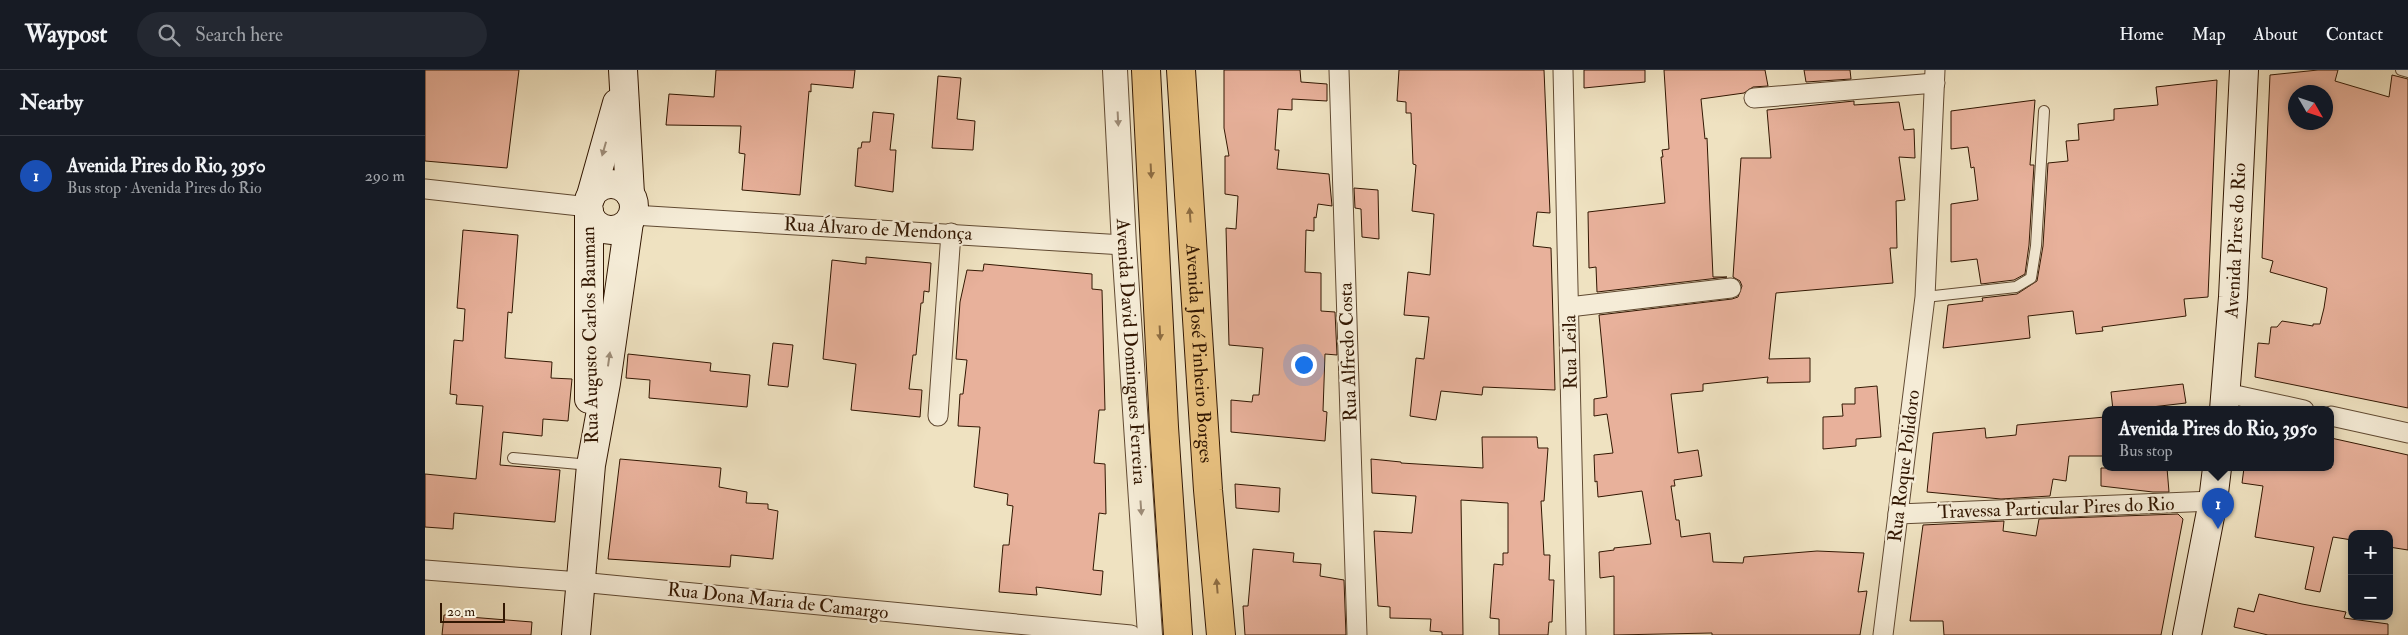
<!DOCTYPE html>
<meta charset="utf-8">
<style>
body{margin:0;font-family:"IM FELL Double Pica",serif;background:#242831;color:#f1f3f6}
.controls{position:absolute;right:15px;bottom:15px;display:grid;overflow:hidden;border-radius:10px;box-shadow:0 2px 8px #0003}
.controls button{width:45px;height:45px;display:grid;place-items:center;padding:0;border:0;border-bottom:1px solid #363941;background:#171b24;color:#f1f3f6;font:25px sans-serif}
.compass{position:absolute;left:1863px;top:15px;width:45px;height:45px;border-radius:50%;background:#171b24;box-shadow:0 2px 8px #0003;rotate:129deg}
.scale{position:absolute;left:15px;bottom:12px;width:65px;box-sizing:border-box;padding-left:5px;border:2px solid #321702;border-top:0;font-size:14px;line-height:18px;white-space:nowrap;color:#321702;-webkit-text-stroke:4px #f5ecd7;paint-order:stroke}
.you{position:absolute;left:878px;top:294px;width:18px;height:18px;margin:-12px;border:4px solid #fff;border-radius:50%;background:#1a73e8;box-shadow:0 0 0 8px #1a73e833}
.badge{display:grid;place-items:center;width:32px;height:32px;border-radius:50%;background:#8c9099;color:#fff;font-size:16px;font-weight:700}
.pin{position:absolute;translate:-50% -41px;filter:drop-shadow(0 1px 2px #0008)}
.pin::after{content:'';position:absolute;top:26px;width:18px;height:15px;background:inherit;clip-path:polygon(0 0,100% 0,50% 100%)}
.popup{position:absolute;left:1677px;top:336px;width:232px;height:65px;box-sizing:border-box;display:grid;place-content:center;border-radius:10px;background:#171b24;filter:drop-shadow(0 1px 4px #0005);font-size:16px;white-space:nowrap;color:#9ea1a6}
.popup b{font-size:19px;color:#f1f3f6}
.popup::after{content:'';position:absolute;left:50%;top:100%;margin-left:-10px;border:10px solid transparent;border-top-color:#171b24}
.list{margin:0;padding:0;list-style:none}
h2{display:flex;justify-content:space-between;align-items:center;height:65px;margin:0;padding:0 20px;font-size:21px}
h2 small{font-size:16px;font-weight:400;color:#9ea1a6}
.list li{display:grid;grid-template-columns:32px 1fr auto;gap:15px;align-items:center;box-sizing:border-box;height:80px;padding:0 20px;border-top:1px solid #363941}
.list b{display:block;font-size:19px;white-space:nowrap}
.list p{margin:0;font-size:16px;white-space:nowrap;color:#9ea1a6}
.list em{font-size:16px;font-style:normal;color:#9ea1a6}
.icon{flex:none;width:28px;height:28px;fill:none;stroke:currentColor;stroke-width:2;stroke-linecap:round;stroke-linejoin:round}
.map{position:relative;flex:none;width:1983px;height:565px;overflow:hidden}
header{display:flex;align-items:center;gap:30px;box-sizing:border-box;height:70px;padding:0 25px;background:#171b24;border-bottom:1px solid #363941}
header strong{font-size:24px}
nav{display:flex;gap:28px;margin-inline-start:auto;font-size:18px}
.search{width:350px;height:45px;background:#242831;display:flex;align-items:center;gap:12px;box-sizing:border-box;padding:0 18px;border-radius:28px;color:#9ea1a6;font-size:19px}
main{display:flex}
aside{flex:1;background:#171b24}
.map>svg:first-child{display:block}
.building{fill:#e8b19b;stroke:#321702;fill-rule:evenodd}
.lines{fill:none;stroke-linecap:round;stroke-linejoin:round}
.service-casing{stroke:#614a32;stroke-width:12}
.minor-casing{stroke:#614a32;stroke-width:21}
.tertiary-casing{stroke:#614a32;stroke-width:26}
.secondary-casing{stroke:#321702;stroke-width:30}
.primary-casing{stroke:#321702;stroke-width:30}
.service{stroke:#f5ecd7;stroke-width:10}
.minor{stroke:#f5ecd7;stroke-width:19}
.tertiary{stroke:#f5ecd7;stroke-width:24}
.secondary{stroke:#f5ecd7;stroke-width:28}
.primary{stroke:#e8c180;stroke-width:28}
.oneway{fill:#9d8c77}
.oneway2{fill:#8d6c41}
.labels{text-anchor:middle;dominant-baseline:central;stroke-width:4.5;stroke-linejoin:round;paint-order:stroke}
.street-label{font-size:19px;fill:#321702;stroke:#f5ecd7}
</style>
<header>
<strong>Waypost</strong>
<div class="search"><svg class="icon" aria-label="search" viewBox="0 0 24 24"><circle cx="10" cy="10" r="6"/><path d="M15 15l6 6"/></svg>Search here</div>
<nav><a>Home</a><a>Map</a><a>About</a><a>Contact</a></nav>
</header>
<main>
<aside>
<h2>Nearby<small></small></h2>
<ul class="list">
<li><span class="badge" style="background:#1a4fb4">1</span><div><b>Avenida Pires do Rio, 3950</b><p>Bus stop · Avenida Pires do Rio</p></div><em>290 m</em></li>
</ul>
</aside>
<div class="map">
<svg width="1983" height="565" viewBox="0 0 1983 565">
<rect width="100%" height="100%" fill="#efe2c1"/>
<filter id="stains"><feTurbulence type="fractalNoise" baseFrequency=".004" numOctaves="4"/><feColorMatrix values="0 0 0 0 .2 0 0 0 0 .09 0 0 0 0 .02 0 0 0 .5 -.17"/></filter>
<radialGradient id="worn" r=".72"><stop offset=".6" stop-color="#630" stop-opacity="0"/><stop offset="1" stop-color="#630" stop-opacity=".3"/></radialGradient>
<!-- building -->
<g class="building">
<polygon points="0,0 94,0 82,98 0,91"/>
<polygon points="291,0 430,0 428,18 386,14 386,22 384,21 375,125 317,120 320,84 314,83 316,56 241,55 244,24 289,27"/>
<polygon points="799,0 875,0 876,12 902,14 902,31 867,29 867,40 853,39 850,80 854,80 852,99 904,104 907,136 893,134 891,148 889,147 889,161 881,160 880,202 896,203 896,241 910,242 912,285 900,284 898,341 902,342 900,371 806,362 806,330 827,332 828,325 834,325 838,278 804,275 801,158 811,159 813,126 800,124 800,86 804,86 799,58"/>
<polygon points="974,0 1119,0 1125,143 1112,142 1108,176 1126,178 1130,320 1058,317 1057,325 1016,321 1011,350 985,346 991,288 999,289 1004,247 979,245 983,202 1005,205 1009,144 987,141 991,95 988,94 986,43 981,43 981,32 972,31"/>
<polygon points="1159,0 1220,0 1220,12 1159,18"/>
<polygon points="1239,0 1340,0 1343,16 1328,17 1319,23 1276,29 1280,69 1282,68 1288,207 1302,207 1172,222 1171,197 1164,198 1163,142 1240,133 1236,87 1238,87 1237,80 1244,79"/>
<polygon points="1379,0 1425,0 1426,9 1381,12"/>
<path d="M1893,0H1913L1910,11L1964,27L1967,5L1983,9V338L1830,307L1833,273L1844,274L1846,257H1852L1857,251L1888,256V254H1895L1899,238L1902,218L1845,202L1848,191L1837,188L1845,5ZM1870,22H1900V52H1870Z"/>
<polygon points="513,6 536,8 532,49 550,51 548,80 507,78"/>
<polygon points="1792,10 1783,227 1759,229 1761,246 1677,257 1678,261 1651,264 1648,241 1603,246 1605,268 1518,278 1523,235 1558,231 1557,228 1592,224 1612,211 1618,176 1623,93 1643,91 1641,71 1654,70 1653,54 1689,50 1689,39 1733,35 1731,17"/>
<polygon points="1610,30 1605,95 1609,95 1604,175 1600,204 1589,210 1556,214 1552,189 1526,192 1526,134 1553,130 1549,97 1546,98 1543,77 1526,79 1526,41"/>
<polygon points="1429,31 1429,35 1474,32 1479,60 1489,59 1490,88 1474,87 1480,130 1471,131 1472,178 1465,178 1468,213 1351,223 1344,289 1385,288 1385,312 1342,313 1343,307 1278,314 1278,321 1246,324 1253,383 1273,380 1277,406 1249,410 1250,416 1246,416 1251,450 1254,450 1256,467 1285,463 1288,492 1318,493 1319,487 1392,481 1439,483 1433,522 1442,521 1435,565 1287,565 1287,563 1189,565 1189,506 1175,508 1174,482 1189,480 1189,478 1226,474 1217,421 1173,427 1172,411 1170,412 1169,385 1188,383 1182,344 1169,346 1169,329 1182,327 1174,245 1307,229 1313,227 1317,216 1315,211 1308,207 1316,88 1346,88 1342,40"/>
<polygon points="448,42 469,44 465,80 471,80 468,122 430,116 433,78 436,78 437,72 445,72"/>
<polygon points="929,118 953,120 954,169 937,167 936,139 930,138"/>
<polygon points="38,160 93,165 87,243 83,242 80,288 127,292 126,308 147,309 143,351 118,349 117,366 78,362 75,395 135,400 130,452 29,443 28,459 0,457 0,404 51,409 58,336 31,334 32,325 25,324 29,270 38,271 40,239 32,238"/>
<polygon points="441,187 506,193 504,222 499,221 498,233 496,233 491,285 488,285 484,319 497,320 495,347 426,340 431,294 398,289 407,190 441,194"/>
<polygon points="559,194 667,204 667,219 677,220 680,340 674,340 669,393 680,394 681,444 674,443 668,500 678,501 676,525 611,517 612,525 574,522 578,475 584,475 588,436 582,435 583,424 549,417 555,357 533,356 535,324 538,324 542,290 531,289 535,232 542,200 558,201"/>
<polygon points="348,273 368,275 363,317 343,315"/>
<polygon points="203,284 286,293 285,301 325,305 322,337 224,328 225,310 201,308"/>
<polygon points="1758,314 1761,333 1718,338 1718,340 1688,340 1686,322"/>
<polygon points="1452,316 1456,367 1431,369 1431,376 1398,379 1398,347 1418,346 1417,334 1430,334 1430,318"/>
<polygon points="1680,347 1680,386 1644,386 1641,411 1628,409 1625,426 1576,429 1502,422 1508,363 1560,358 1561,368 1591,365 1592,355"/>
<polygon points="1057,367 1112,367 1113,378 1123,378 1119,431 1116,431 1119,485 1125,485 1124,510 1129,510 1127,552 1124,552 1123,565 1074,565 1074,549 1065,548 1069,494 1078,495 1078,483 1083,483 1083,433 1036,430 1038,565 1017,565 1017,562 1005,561 1006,549 965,548 965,537 953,536 949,461 987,463 991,426 947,423 946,389 976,392 976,393 1058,398"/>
<polygon points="1906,368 1983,385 1983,480 1964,477 1964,464 1927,464 1927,470 1908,467 1895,522 1880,519 1889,477 1830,467 1838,416 1817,413 1819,398 1906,398"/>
<polygon points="195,389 296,398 294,417 322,422 321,433 343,434 343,439 353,441 348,489 306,485 305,497 183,489"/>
<polygon points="1676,398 1742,398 1744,422 1728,422 1676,416"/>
<polygon points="810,414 855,418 854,442 811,438"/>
<polygon points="1753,444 1758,449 1736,565 1519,565 1518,551 1485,551 1498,455 1579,451 1578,461 1611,466 1614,449"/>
<polygon points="828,479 869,483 868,492 896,494 895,506 919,510 921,565 820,565 818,536 823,536"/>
<polygon points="1834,524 1877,534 1921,542 1919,548 1963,554 1963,565 1843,565 1809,557 1813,538 1829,542"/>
<polygon points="19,545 107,552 106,565 17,565"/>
</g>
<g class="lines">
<defs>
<g id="service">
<polyline points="1976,0 1983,2"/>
<polyline points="1500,227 1591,217 1606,208 1611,176 1619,41"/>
<polyline points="88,388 165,395"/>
</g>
<g id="minor">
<polyline points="914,0 932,565"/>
<polyline points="1138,0 1151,565"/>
<polyline points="1329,28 1510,13"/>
<polyline points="0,119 164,137"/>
<polyline points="208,145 699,175"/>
<polyline points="1144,237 1306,218"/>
<polyline points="1801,323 1879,340"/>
<polyline points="513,346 526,163"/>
<polyline points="1906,346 1983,363"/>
<polyline points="1473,444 1788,431"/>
<polyline points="0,500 155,512 706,565"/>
<polyline points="1458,565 1500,227 1510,0"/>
</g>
<g id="tertiary">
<path id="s1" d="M690,0L699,175L725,565"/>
</g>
<g id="secondary">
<polyline points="198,0 205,124"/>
<circle cx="186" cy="137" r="23"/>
<polyline points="165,129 192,33"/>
<polyline points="164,141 164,329"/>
<path id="s2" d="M1799,340L1808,227L1819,0"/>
<polyline points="151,565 166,395 181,313 204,152"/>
<polyline points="1762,565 1788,431 1792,398"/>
</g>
<g id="primary">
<polyline points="721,0 739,357 753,565"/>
<path id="s3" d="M756,0L783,420L796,565"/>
</g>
</defs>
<!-- service casing -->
<use href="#service" class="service-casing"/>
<!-- minor casing -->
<use href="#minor" class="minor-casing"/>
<!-- tertiary casing -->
<use href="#tertiary" class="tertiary-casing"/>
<!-- secondary casing -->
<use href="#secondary" class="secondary-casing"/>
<!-- primary casing -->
<use href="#primary" class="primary-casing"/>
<!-- service -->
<use href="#service" class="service"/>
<!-- minor -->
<use href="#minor" class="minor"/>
<!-- tertiary -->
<use href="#tertiary" class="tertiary"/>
<!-- secondary -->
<use href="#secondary" class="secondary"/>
<!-- primary -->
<use href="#primary" class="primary"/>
</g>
<!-- one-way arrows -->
<defs><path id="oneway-solid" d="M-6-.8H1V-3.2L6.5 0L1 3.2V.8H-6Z" transform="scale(1.25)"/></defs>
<g class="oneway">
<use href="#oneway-solid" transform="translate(693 49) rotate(87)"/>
<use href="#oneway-solid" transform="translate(179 79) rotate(106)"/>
<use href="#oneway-solid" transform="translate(184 289) rotate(-82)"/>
<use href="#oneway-solid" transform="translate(716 438) rotate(86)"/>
</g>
<g class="oneway2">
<use href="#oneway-solid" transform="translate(726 101) rotate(87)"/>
<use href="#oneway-solid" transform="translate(765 145) rotate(-94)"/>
<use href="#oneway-solid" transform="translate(735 263) rotate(87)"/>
<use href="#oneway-solid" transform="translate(792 516) rotate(-95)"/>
</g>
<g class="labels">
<!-- street labels -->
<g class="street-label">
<text transform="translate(453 159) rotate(3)">Rua Álvaro de Mendonça</text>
<text stroke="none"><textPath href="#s2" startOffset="170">Avenida Pires do Rio</textPath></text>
<text transform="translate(165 265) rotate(-91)">Rua Augusto Carlos Bauman</text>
<text transform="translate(923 282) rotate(-92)">Rua Alfredo Costa</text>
<text transform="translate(1145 282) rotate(-91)">Rua Leila</text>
<text stroke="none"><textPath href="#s1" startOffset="282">Avenida David Domingues Ferreira</textPath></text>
<text stroke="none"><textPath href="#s3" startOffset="284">Avenida José Pinheiro Borges</textPath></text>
<text transform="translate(1479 396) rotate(-83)">Rua Roque Polidoro</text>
<text transform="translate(1631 438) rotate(-2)">Travessa Particular Pires do Rio</text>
<text transform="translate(353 531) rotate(6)">Rua Dona Maria de Camargo</text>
</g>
</g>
<rect width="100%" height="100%" filter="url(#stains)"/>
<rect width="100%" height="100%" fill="url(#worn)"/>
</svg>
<div class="controls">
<button>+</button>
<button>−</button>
</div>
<svg class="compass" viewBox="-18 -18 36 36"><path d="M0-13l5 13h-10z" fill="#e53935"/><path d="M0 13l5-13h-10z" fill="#9ea1a6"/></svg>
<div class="scale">20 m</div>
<div class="you"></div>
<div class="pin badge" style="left:1793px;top:459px;background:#1a4fb4">1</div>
<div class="popup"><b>Avenida Pires do Rio, 3950</b>Bus stop</div>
</div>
</main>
